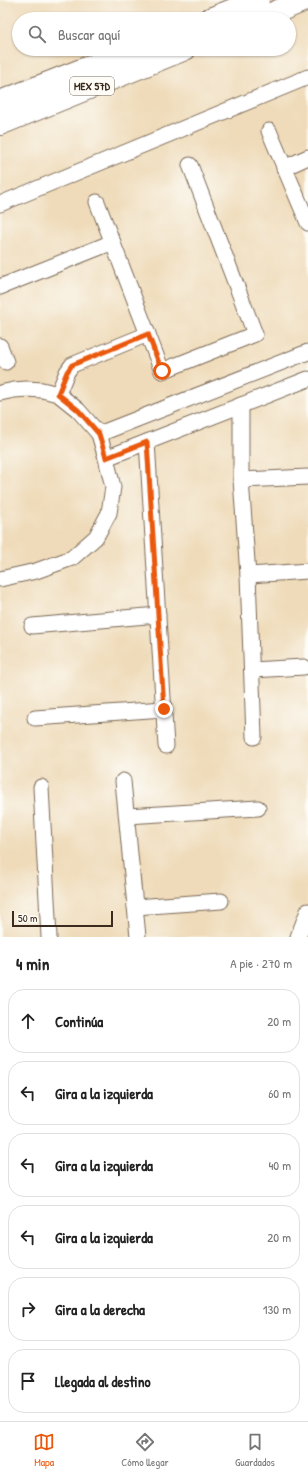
<!DOCTYPE html>
<html lang="es">
<meta charset="utf-8">
<style>
body{margin:0;font-family:"Patrick Hand",sans-serif;background:#f6f6f6;color:#222}
.scale{position:absolute;left:12px;bottom:10px;width:101px;box-sizing:border-box;padding-left:4px;border:2px solid #3b2a1e;border-top:0;font-size:11px;line-height:14px;white-space:nowrap;color:#3b2a1e;-webkit-text-stroke:3px #fdfcf7;paint-order:stroke}
.stop{position:absolute;width:12px;height:12px;margin:-9px;border:3px solid #ea580c;border-radius:50%;background:#fff}
.stop.end{background:#ea580c;border-color:#fff;box-shadow:0 1px 4px #0008}
.list{margin:0;padding:0;list-style:none}
h2{display:flex;justify-content:space-between;align-items:center;height:52px;margin:0;padding:0 16px;font-size:17px}
h2 small{font-size:13px;font-weight:400;color:#767676}
.list li{display:grid;grid-template-columns:26px 1fr auto;gap:12px;align-items:center;box-sizing:border-box;height:64px;margin:0 8px 8px;padding:0 8px;border:1px solid #e0e0e0;border-radius:16px}
.list b{display:block;font-size:15px;white-space:nowrap}
.list em{font-size:13px;font-style:normal;color:#767676}
.icon{flex:none;width:22px;height:22px;fill:none;stroke:currentColor;stroke-width:2;stroke-linecap:round;stroke-linejoin:round}
.map{position:relative;flex:none;width:308px;height:937px;overflow:hidden}
.search{position:absolute;background:#fff;box-shadow:0 1px 3px #0004;left:12px;right:12px;top:12px;height:44px;display:flex;align-items:center;gap:10px;box-sizing:border-box;padding:0 14px;border-radius:22px;color:#767676;font-size:15px}
.sheet{height:484px;background:#fff}
nav{display:flex;justify-content:space-around;align-items:center;box-sizing:border-box;height:56px;border-top:1px solid #e0e0e0;background:#fff;font-size:11px;color:#767676}
nav a{display:grid;justify-items:center;gap:2px}
nav .on{color:#ea580c}
.map>svg:first-child{display:block}
.lines{fill:none;stroke-linecap:round;stroke-linejoin:round}
.street-casing{stroke:#7a6855;stroke-width:17}
.highway-casing{stroke:#7a6855;stroke-width:24}
.street{stroke:#fff;stroke-width:15}
.highway{stroke:#fff;stroke-width:22}
.route{stroke:#ea580c;stroke-width:5}
.labels{text-anchor:middle;dominant-baseline:central;stroke-width:4;stroke-linejoin:round;paint-order:stroke}
.shield{fill:#fdfcf7;stroke:#75695f;stroke-width:1}
.shield-label{font-size:11px;font-weight:bold;fill:#3b2a1e}
</style>
<div class="map">
<svg width="308" height="937" viewBox="0 0 308 937">
<rect width="100%" height="100%" fill="#fdfcf7"/>
<filter id="ink" filterUnits="userSpaceOnUse"><feTurbulence type="fractalNoise" baseFrequency=".025" numOctaves="2"/><feDisplacementMap in="SourceGraphic" scale="8" xChannelSelector="R" yChannelSelector="G"/><feConvolveMatrix kernelMatrix="1 2 1 2 8 2 1 2 1" color-interpolation-filters="sRGB"/></filter>
<filter id="wash" filterUnits="userSpaceOnUse"><feTurbulence type="fractalNoise" baseFrequency=".012" numOctaves="4" result="noise"/><feDisplacementMap in="SourceGraphic" scale="16" xChannelSelector="R" yChannelSelector="G"/><feGaussianBlur stdDeviation="0.9" result="paint"/><feColorMatrix in="noise" values="0 0 0 0 0 0 0 0 0 0 0 0 0 0 0 0 0 1.4 0 .05"/><feComposite in="paint" operator="in"/></filter>
<g filter="url(#wash)">
<rect width="100%" height="100%" fill="#efdbba"/>
</g>
<g filter="url(#ink)">
<g class="lines">
<defs>
<g id="street">
<polyline points="269,131 308,223"/>
<polyline points="284,168 308,157"/>
<polyline points="97,202 162,371 255,334 190,165"/>
<polyline points="0,204 308,77"/>
<polyline points="0,287 113,242"/>
<polyline points="0,346 6,362"/>
<polyline points="0,393 14,390 27,389 42,390 58,394 78,410 99,434 106,458 113,487 109,513 96,537 72,558 36,571 0,579"/>
<polyline points="58,394 67,372 72,365 148,334"/>
<polyline points="241,405 241,480 248,575 254,737"/>
<polyline points="99,434 308,352"/>
<polyline points="147,442 166,746"/>
<polyline points="106,458 308,379"/>
<polyline points="241,480 308,477"/>
<polyline points="248,575 308,571"/>
<polyline points="32,626 158,615"/>
<polyline points="252,670 304,667"/>
<polyline points="35,718 164,709"/>
<polyline points="123,781 138,937"/>
<polyline points="41,787 49,937"/>
<polyline points="127,816 258,808"/>
<polyline points="135,907 221,901"/>
<polyline points="298,937 308,911"/>
</g>
<g id="highway">
<polyline points="210,19 258,0"/>
<polyline points="259,19 305,0"/>
<polyline points="0,102 135,49"/>
<polyline points="0,124 185,49"/>
</g>
</defs>
<!-- street casing -->
<use href="#street" class="street-casing"/>
<!-- highway casing -->
<use href="#highway" class="highway-casing"/>
<!-- street -->
<use href="#street" class="street"/>
<!-- highway -->
<use href="#highway" class="highway"/>
</g>
</g>
<g class="lines" filter="url(#ink)">
<!-- route -->
<polyline class="route" points="162,371 148,334 72,365 67,372 58,394 78,410 99,434 106,458 147,442 164,709"/>
</g>
<g class="labels">
<!-- shield labels -->
<rect class="shield" x="70" y="77" width="44" height="18" rx="3"/>
<g class="shield-label">
<text x="92" y="86">MEX 57D</text>
</g>
</g>
</svg>
<div class="scale">50 m</div>
<div class="stop" style="left:162px;top:371px"></div>
<div class="stop end" style="left:164px;top:709px"></div>
<div class="search"><svg class="icon" aria-label="search" viewBox="0 0 24 24"><circle cx="10" cy="10" r="6"/><path d="M15 15l6 6"/></svg>Buscar aquí</div>
</div>
<section class="sheet">
<h2>4 min<small>A pie · 270 m</small></h2>
<ul class="list">
<li><svg class="icon" aria-label="ahead" viewBox="0 0 24 24"><path d="M12 20V5M6 11l6-6 6 6"/></svg><div><b>Continúa</b></div><em>20 m</em></li>
<li><svg class="icon" aria-label="left" viewBox="0 0 24 24"><path d="M17 20v-9H6M10 6l-5 5 5 5"/></svg><div><b>Gira a la izquierda</b></div><em>60 m</em></li>
<li><svg class="icon" aria-label="left" viewBox="0 0 24 24"><path d="M17 20v-9H6M10 6l-5 5 5 5"/></svg><div><b>Gira a la izquierda</b></div><em>40 m</em></li>
<li><svg class="icon" aria-label="left" viewBox="0 0 24 24"><path d="M17 20v-9H6M10 6l-5 5 5 5"/></svg><div><b>Gira a la izquierda</b></div><em>20 m</em></li>
<li><svg class="icon" aria-label="right" viewBox="0 0 24 24"><path d="M7 20v-9h11M14 6l5 5-5 5"/></svg><div><b>Gira a la derecha</b></div><em>130 m</em></li>
<li><svg class="icon" aria-label="arrive" viewBox="0 0 24 24"><path d="M6 21V4h12l-3 4 3 4H6"/></svg><div><b>Llegada al destino</b></div></li>
</ul>
</section>
<nav>
<a class="on"><svg class="icon" aria-label="map" viewBox="0 0 24 24"><path d="M3 6l6-2 6 2 6-2v14l-6 2-6-2-6 2zM9 4v14M15 6v14"/></svg>Mapa</a>
<a><svg class="icon" aria-label="directions" viewBox="0 0 24 24"><path d="M12 3l9 9-9 9-9-9zM9 14v-3h6M13 9l2 2-2 2"/></svg>Cómo llegar</a>
<a><svg class="icon" aria-label="saved" viewBox="0 0 24 24"><path d="M7 4h10v16l-5-4-5 4z"/></svg>Guardados</a>
</nav>
